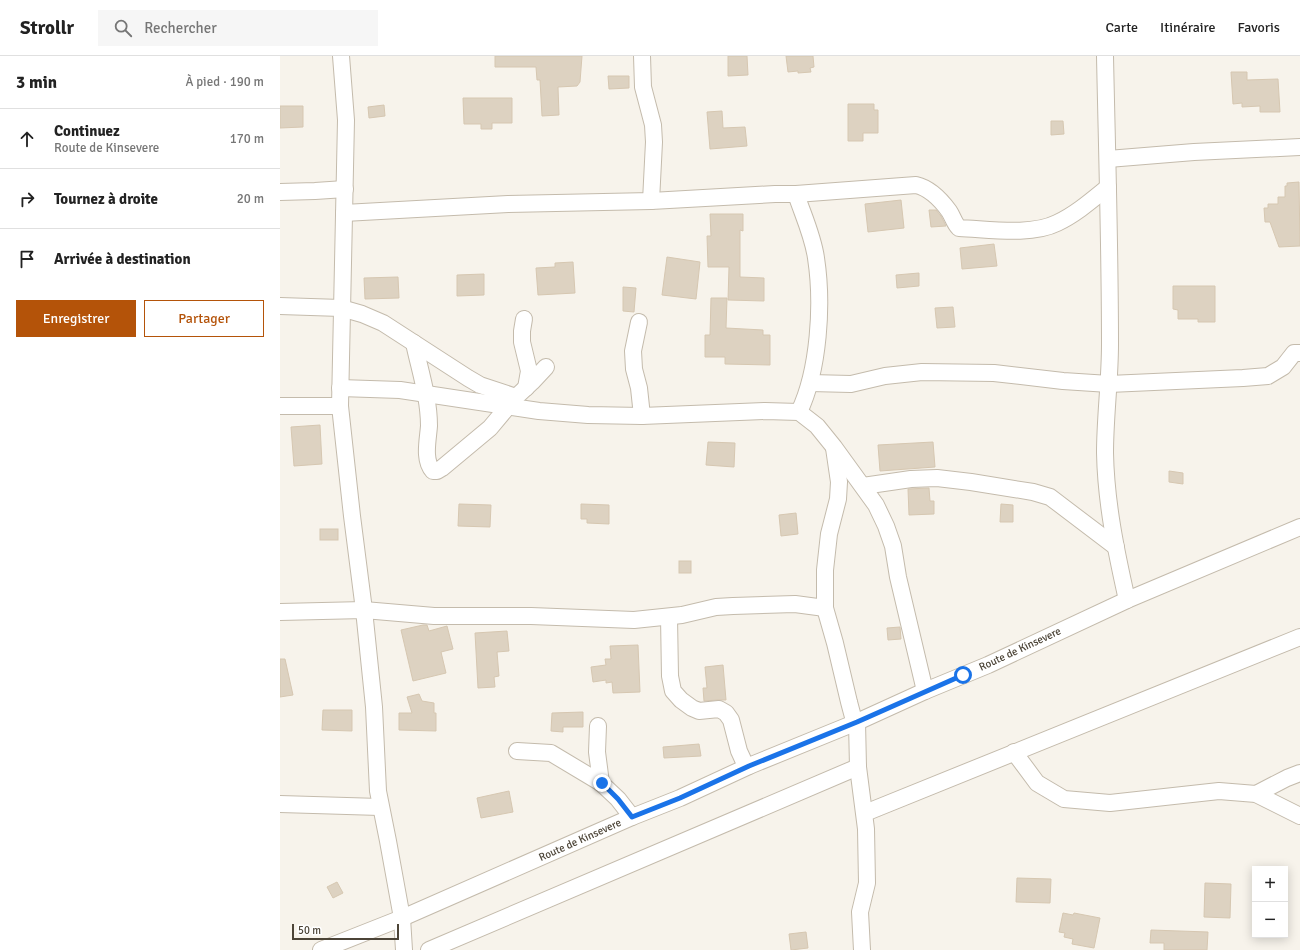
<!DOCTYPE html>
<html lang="fr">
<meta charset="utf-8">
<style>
body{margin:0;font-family:Signika,sans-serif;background:#f6f6f6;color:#222}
.controls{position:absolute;right:12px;bottom:12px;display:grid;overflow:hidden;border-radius:0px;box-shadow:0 2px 10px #0003}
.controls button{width:36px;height:36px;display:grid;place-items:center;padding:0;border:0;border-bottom:1px solid #e0e0e0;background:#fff;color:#222;font:20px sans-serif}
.scale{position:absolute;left:12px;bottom:10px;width:107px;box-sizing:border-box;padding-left:4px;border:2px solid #4c4437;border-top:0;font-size:11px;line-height:14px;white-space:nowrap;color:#4c4437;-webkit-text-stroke:3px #fff;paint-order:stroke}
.stop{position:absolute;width:12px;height:12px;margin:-9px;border:3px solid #1a73e8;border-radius:50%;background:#fff}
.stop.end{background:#1a73e8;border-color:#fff;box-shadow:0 1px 4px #0008}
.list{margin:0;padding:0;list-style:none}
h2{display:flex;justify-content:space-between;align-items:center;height:52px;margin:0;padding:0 16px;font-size:17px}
h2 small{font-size:13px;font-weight:400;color:#767676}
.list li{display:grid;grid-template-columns:26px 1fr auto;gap:12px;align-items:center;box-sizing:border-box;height:60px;padding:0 16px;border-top:1px solid #e0e0e0}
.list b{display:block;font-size:15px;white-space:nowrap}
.list p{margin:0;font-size:13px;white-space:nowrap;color:#767676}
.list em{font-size:13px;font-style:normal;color:#767676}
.actions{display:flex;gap:8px;padding:12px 16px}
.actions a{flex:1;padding:9px 0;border:1px solid #b45309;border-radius:0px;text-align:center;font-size:14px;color:#b45309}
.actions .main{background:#b45309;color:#fff}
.icon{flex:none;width:22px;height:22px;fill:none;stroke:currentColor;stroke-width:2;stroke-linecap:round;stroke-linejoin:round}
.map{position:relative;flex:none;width:1020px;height:894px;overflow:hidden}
header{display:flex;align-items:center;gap:24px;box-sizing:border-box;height:56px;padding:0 20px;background:#fff;border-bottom:1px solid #e0e0e0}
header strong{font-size:19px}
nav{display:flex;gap:22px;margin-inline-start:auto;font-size:14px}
.search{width:280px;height:36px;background:#f6f6f6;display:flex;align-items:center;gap:10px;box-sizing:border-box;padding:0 14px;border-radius:0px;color:#767676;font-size:15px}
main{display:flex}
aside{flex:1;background:#fff}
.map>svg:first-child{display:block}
.building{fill:#ddd2c1;stroke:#d6c7b1}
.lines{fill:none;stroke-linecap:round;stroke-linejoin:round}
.street-casing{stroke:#c4bbac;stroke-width:18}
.street{stroke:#fff;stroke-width:16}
.route{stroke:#1a73e8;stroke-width:5}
.labels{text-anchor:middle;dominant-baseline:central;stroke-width:3;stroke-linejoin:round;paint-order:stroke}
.street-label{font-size:11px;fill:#4c4437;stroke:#fff}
</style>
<header>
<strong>Strollr</strong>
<div class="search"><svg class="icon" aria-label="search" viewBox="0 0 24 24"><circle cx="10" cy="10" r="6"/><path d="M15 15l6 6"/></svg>Rechercher</div>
<nav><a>Carte</a><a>Itinéraire</a><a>Favoris</a></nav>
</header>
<main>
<aside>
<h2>3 min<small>À pied · 190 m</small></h2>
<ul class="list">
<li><svg class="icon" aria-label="ahead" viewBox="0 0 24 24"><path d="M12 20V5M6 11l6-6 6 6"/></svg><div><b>Continuez</b><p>Route de Kinsevere</p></div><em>170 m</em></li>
<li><svg class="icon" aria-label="right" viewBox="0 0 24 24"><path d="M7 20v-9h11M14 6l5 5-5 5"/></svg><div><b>Tournez à droite</b></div><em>20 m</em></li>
<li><svg class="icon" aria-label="arrive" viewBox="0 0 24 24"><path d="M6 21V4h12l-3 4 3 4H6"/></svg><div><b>Arrivée à destination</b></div></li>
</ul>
<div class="actions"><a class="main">Enregistrer</a><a>Partager</a></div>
</aside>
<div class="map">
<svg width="1020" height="894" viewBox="0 0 1020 894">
<rect width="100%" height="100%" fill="#f7f3eb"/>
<!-- building -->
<g class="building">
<polygon points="215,0 302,0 300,26 297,30 278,31 279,59 262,60 260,24 257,24 256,11 215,11"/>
<polygon points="448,0 467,0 468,19 448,20"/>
<polygon points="506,0 533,0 534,11 530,12 531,16 518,17 518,15 508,16"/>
<polygon points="951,16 967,16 967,24 998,23 1000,56 980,56 980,50 962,51 962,47 953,48"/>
<polygon points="328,20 349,20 349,32 329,33"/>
<polygon points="183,42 232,42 232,67 212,67 212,73 201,73 201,68 184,68"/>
<polygon points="568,48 594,48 594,54 598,54 598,77 583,77 583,85 568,85"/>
<polygon points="104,49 105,60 89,62 88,51"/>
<polygon points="0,50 23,50 23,71 0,72"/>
<polygon points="442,55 443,72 465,71 467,90 430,93 427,56"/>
<polygon points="771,65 783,65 784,78 771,79"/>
<polygon points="1019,126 1020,190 999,191 990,166 985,166 984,152 988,152 988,148 998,148 998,141 1005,141 1005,130 1007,130 1007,127"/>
<polygon points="621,144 624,172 588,176 585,148"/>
<polygon points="649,154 656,154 661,160 666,170 651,171"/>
<polygon points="430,158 463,158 463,175 460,174 460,221 484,222 484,245 448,244 449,211 428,211 427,180 431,180"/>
<polygon points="714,188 717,210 682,213 680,192"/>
<polygon points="387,201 420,206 416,243 382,239"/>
<polygon points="293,206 295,237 258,239 256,212 275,211 275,207"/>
<polygon points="639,217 639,230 617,232 616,219"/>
<polygon points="204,218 204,239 177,240 177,219"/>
<polygon points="118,221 119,242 85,243 84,222"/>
<polygon points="893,230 935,230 935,266 918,266 918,263 898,263 898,254 893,253"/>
<polygon points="343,231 356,232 354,256 343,255"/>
<polygon points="431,242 447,242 446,272 483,274 483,279 490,279 490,309 445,308 445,301 425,301 425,279 430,279"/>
<polygon points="673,251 675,271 657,272 655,252"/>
<polygon points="40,369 42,408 14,410 11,371"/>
<polygon points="428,386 455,387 454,411 426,409"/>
<polygon points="653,386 655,411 600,415 598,389"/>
<polygon points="889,415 903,417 903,428 889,426"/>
<polygon points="649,432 650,445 654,445 654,458 629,459 628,433"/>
<polygon points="179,448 211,449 210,471 178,470"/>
<polygon points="301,448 329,449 329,468 307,467 307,463 301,463"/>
<polygon points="721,448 733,449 733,466 720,466"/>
<polygon points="516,457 518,478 501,480 499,459"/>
<rect x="40" y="473" width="18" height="11"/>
<rect x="399" y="505" width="12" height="12"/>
<polygon points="143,569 147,569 149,575 167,570 173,593 161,596 166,617 133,625 121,574"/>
<polygon points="620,571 621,583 608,584 607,572"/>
<polygon points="227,575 229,595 217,596 219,620 214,621 215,631 198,632 195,577"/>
<polygon points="358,589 360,636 333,637 332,626 326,627 326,624 313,626 311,611 326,609 325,603 331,603 330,590"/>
<polygon points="0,603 5,603 13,639 0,641"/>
<polygon points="443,609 446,644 438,644 424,645 423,632 427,632 425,611"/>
<polygon points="139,638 142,645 154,647 154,657 156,657 156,675 119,674 119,657 132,657 127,641"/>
<polygon points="43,654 72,654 72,675 42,674"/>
<polygon points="303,656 303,671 283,671 283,676 271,675 272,657"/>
<polygon points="419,688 421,700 384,702 383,691"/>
<polygon points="229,735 233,756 201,762 197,742"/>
<polygon points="737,822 771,823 770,847 736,846"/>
<polygon points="57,826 63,837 53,842 47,831"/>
<polygon points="925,827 951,828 950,862 924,861"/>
<polygon points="783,857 793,859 794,857 820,862 814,892 792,888 793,883 784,881 785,877 779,876"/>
<polygon points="871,874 928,876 927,894 884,894 884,887 870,887"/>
<polygon points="526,876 528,892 511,894 509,878"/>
</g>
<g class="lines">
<defs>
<g id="street">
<polyline points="61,0 66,64 60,350 72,460 84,554 94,651 98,735 108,785 122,862 124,894"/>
<polyline points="362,0 363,31 373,69 374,86 371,145"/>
<path d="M825,0C827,96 830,192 830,288C830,325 825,361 825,397C826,447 836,495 847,544"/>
<polyline points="828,103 914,96 1020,91"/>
<polyline points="0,136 35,135 65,133"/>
<path d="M516,138C523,159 533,180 536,202C543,248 539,314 519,356"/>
<path d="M64,157L228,148L371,145L495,138H516L636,129C649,132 661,144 669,155C673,161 674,167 679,172C708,173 751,180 777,167C796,158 812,144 828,131"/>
<polyline points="0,250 61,252 82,258 103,267 188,322 200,329 236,341"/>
<polyline points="244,263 242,275 242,286 249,315 246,332"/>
<polyline points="359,266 353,295 354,313 359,332 362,360"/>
<path d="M134,287C140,315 149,342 149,370C148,384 143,404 153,415H157L162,412L210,372L236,341L252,326L266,311"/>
<polyline points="530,327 571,328 605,320 642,316 714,317 783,325 829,328 963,322 988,320 1003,311 1014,297 1020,297"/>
<polyline points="60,332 120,334 259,355 308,359 362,360 485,355 519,356 537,370 554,391 596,449 606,470 613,490 618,521 645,635"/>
<polyline points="0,350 60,350"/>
<polyline points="554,392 559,426 558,443 549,478 545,514 545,552 555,587 569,646 573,661 577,666 578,711 586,773 587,827 580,856 582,894"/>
<polyline points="583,430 631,423 657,422 691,426 753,436 770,441 836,491"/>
<polyline points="0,556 84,554 154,560 251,560 354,564 402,559 436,551 453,550 515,548 545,552"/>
<polyline points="389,561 390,620 393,635 401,644 412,652 419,655 439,653 446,657 451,664 459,695 465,708 469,710"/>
<polyline points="318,670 317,696 321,727"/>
<polyline points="237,695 271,697 321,727 338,743 352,761"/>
<polyline points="734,696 757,727 784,743 830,747 939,735 976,738 1020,760"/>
<polyline points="976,738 1007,722 1020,717"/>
<polyline points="0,748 100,751"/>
<polyline points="585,757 1020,581"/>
<polyline points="41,894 122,862 352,761 400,742 469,710 577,666 645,635 708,609 847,544 1020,471"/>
<polyline points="149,894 578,711"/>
</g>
</defs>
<!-- street casing -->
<use href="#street" class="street-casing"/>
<!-- street -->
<use href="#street" class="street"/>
</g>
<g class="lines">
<!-- route -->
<polyline class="route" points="322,727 338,743 352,761 400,742 469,710 577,666 683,619"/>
</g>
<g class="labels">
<!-- street labels -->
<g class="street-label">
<text transform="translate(740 593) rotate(-25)">Route de Kinsevere</text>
<text transform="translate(300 784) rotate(-24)">Route de Kinsevere</text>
</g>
</g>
</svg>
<div class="controls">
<button>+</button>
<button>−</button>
</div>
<div class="scale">50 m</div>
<div class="stop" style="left:683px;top:619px"></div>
<div class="stop end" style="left:322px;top:727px"></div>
</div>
</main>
